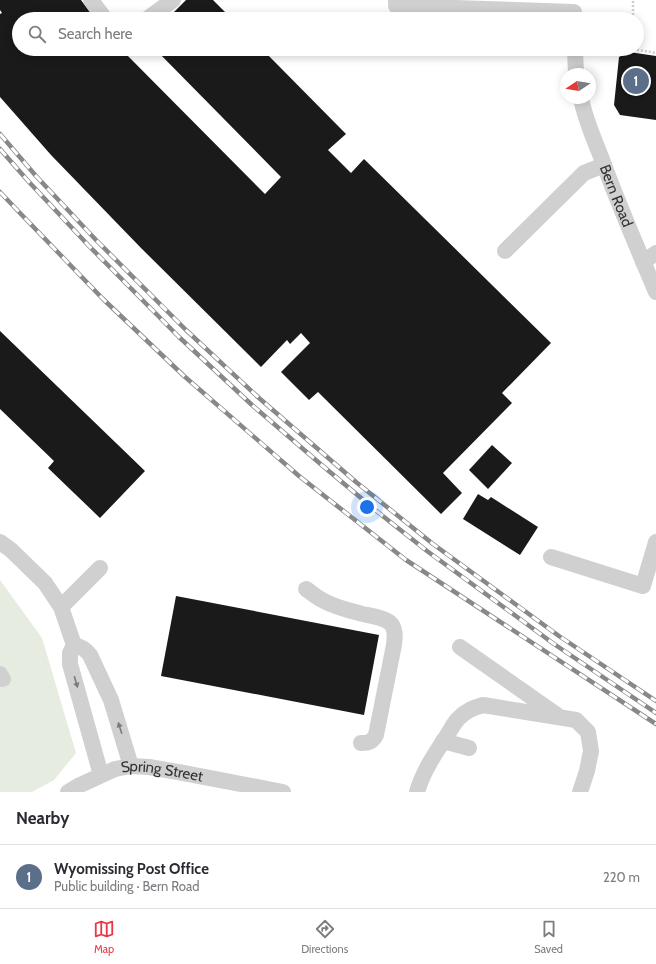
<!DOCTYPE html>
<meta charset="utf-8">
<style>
body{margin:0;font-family:Cabin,sans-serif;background:#f7f7f7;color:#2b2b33}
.compass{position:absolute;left:560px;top:68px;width:36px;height:36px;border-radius:50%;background:#fff;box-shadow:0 2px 10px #0003;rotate:258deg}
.you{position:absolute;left:367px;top:507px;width:14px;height:14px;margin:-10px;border:3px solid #fff;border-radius:50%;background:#1a73e8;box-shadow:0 0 0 6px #1a73e833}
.badge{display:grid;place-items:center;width:26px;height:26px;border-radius:50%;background:#e63946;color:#fff;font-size:13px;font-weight:700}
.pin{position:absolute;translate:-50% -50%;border:2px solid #fff;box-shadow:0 1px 4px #0006}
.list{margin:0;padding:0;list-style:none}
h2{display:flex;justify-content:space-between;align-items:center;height:52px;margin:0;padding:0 16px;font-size:17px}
h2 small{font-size:13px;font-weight:400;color:#7c7c81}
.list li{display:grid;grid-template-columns:26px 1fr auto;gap:12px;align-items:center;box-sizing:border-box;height:64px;padding:0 16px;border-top:1px solid #e1e1e2}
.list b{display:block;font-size:15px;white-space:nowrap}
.list p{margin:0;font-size:13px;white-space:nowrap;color:#7c7c81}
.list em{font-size:13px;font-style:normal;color:#7c7c81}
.icon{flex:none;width:22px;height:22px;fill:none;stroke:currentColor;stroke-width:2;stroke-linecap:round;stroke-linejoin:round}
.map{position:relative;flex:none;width:656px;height:792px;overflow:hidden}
.search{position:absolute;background:#fff;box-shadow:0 2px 10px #0003;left:12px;right:12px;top:12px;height:44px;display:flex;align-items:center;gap:10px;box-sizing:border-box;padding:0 14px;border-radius:22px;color:#7c7c81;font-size:15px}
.sheet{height:116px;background:#fff}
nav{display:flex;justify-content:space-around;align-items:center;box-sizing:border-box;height:56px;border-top:1px solid #e1e1e2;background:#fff;font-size:11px;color:#7c7c81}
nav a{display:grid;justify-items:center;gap:2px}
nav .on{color:#e63946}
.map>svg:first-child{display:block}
.green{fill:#e6ecdf}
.building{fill:#1a1a1a}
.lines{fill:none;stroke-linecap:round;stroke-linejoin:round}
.path{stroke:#cdcdcd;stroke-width:2.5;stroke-dasharray:2 2;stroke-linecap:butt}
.minor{stroke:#d0d0d0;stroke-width:16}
.rail-casing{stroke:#888;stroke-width:4.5}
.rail{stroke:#fff;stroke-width:3;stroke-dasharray:9;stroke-linecap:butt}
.oneway{fill:#7a7a7a}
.labels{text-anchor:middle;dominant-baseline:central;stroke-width:4;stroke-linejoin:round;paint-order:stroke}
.street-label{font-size:15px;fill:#333;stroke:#fff}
</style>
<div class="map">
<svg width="656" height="792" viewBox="0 0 656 792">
<rect width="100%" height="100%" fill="#fff"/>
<!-- green -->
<polygon class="green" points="0,580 42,638 76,753 54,780 32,792 0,792"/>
<!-- building -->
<g class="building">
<polygon points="0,0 81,0 95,19 19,19 19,49 121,49 265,194 281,177 155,49 262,49 346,134 328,150 351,173 364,159 551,343 502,393 512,403 443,473 462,493 441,514 318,392 309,400 281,372 310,343 301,333 290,344 287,340 261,367 141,248 51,155 0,97 0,14 2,13 0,10"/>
<polygon points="186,0 213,0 232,19 167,19"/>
<polygon points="629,52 656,56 656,120 620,115 614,105 619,57"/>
<polygon points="0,331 145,471 100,518 48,468 54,461 0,409"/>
<polygon points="492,445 512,463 488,489 469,470"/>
<polygon points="478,494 488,500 491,497 538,527 520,555 463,519"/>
<polygon points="176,596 379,635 364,715 161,676"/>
</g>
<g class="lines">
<!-- path -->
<g class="path">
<polyline points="633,19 633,0"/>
<polyline points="633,49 656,53"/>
</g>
<!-- minor -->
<g class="minor">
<polyline points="91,0 105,19"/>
<polyline points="396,0 396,6 574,12"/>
<polyline points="147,19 173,0"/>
<polyline points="575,49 576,74"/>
<path id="s1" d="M581,98C585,120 595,141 603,162C619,206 638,249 656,292"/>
<polyline points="505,251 584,173 604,165"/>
<polyline points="643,262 656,253"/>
<polyline points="0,542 11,550 45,583 61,607 74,645 70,653 70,664 101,775"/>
<polyline points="551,557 643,586 656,542"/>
<path d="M306,589C312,593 317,598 324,601C335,607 347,610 359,613C368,616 380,616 389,622C396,627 395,637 394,645L376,735C372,742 369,743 361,743"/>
<polyline points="61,607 100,568"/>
<path d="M74,645C82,647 85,649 90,655L111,700L131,766"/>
<polyline points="460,647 557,715"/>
<polyline points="0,674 3,679"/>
<polyline points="443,741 469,748"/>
<path id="s2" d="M68,792L78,786L115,769L131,766L149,767L178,772L283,792"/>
<path d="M417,792C423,771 436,752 448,734C451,729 454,723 458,719C465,711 473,708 483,705L576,720L588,732L591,751L587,771L580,792"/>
</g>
<defs>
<g id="rail">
<polyline points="0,134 36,176 96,240 186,330 259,398 356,482 433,544 559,636 656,701"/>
<polyline points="0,149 29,182 89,246 179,337 252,405 324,467 379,513 427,551 554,644 656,713"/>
<polyline points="0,192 19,212 103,299 184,376 299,476 406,560 656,724"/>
</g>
</defs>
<!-- rail casing -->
<use href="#rail" class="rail-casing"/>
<!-- rail -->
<use href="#rail" class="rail"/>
</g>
<!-- one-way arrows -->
<defs><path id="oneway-solid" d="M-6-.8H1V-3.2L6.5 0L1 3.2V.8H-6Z"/></defs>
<g class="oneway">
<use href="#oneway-solid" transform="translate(76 682) rotate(74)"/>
<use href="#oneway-solid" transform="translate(120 728) rotate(-108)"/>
</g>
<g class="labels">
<!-- street labels -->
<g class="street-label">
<text stroke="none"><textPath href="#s1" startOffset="104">Bern Road</textPath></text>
<text stroke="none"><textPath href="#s2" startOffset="100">Spring Street</textPath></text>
</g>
</g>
</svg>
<svg class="compass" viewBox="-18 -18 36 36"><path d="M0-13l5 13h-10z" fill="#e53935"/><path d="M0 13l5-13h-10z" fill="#7c7c81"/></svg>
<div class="you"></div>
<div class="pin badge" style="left:636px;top:81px;background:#5c6f8a">1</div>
<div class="search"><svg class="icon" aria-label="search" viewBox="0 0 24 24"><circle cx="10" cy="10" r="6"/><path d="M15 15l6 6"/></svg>Search here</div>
</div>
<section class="sheet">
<h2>Nearby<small></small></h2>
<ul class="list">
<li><span class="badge" style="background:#5c6f8a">1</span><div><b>Wyomissing Post Office</b><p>Public building · Bern Road</p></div><em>220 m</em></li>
</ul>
</section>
<nav>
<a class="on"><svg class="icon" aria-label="map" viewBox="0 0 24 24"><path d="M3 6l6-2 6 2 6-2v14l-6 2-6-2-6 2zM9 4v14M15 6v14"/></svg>Map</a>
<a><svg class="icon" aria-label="directions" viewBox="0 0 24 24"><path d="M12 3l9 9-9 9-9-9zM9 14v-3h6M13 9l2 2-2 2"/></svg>Directions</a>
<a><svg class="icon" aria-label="saved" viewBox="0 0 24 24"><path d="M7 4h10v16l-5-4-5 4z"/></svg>Saved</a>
</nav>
